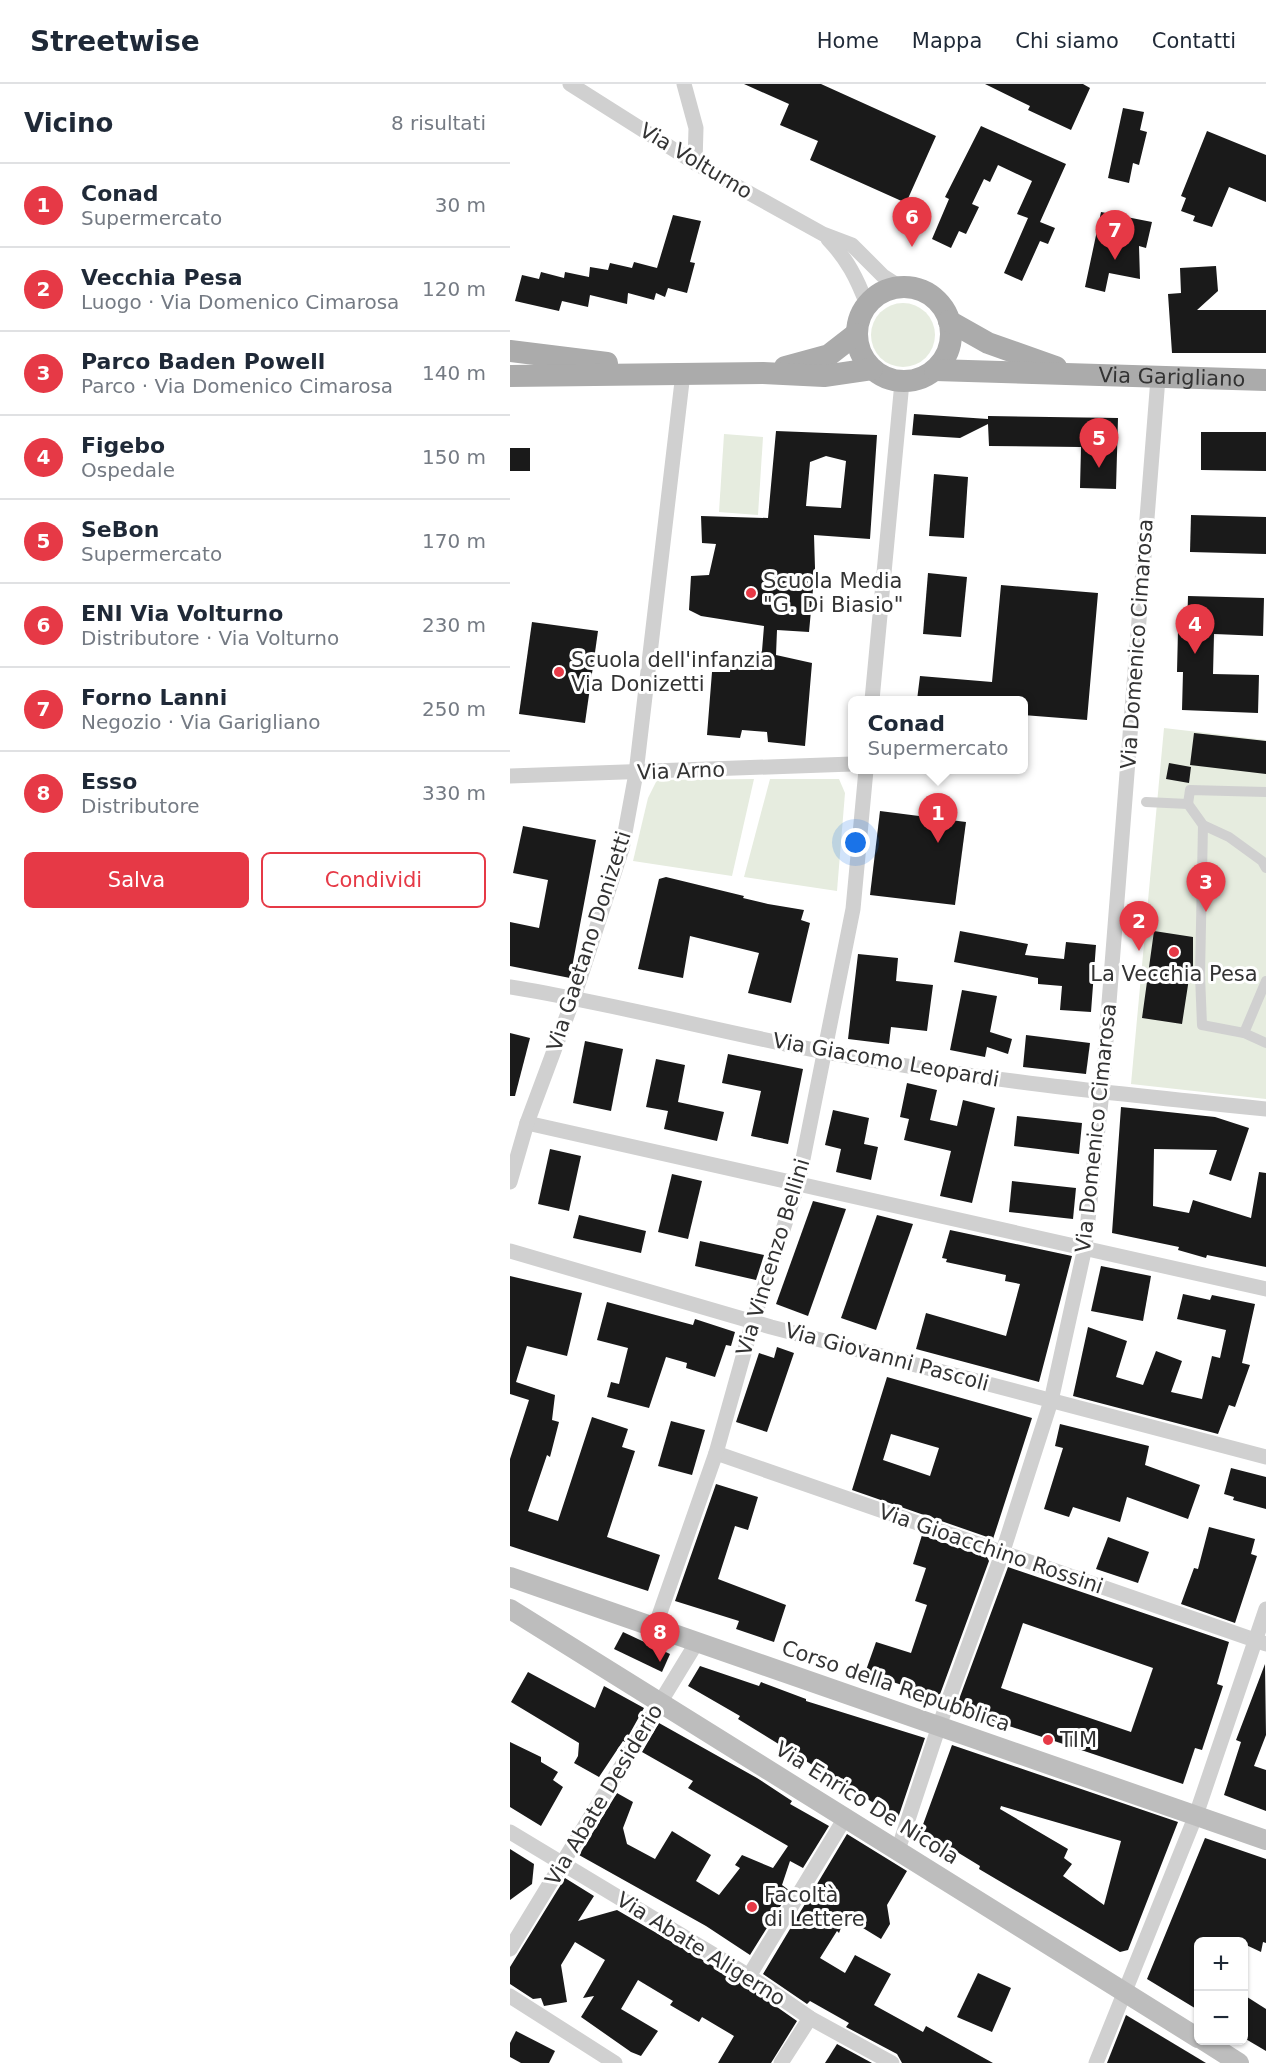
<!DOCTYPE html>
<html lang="it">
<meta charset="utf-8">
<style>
body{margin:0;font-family:"DejaVu Sans",sans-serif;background:#f2f2f3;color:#1f2937}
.controls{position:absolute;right:18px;bottom:18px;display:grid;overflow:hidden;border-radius:9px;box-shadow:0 2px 4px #0004}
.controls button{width:54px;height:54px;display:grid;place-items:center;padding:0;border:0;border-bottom:2px solid #e0e1e3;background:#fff;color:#1f2937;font:30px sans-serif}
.you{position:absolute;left:346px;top:759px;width:21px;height:21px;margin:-15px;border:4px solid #fff;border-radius:50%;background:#1a73e8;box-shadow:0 0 0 9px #1a73e833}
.badge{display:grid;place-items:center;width:39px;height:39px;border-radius:50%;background:#e63946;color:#fff;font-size:20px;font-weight:700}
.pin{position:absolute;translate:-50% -50px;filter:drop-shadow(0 2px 3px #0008)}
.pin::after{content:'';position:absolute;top:32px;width:21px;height:18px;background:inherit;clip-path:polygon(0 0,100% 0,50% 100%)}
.popup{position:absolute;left:338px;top:612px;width:180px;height:78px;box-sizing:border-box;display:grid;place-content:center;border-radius:9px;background:#fff;filter:drop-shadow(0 2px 4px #0005);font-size:20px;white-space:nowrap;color:#747a83}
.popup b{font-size:22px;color:#1f2937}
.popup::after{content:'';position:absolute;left:50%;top:100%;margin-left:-12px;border:12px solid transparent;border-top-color:#fff}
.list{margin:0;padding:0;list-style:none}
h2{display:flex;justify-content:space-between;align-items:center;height:78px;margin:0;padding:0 24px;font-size:26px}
h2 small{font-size:20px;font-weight:400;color:#747a83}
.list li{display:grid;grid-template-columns:39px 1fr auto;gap:18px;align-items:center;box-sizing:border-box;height:84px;padding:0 24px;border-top:2px solid #e0e1e3}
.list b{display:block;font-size:22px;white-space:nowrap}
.list p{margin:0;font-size:20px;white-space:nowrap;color:#747a83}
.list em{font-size:20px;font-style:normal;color:#747a83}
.actions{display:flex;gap:12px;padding:18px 24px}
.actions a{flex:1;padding:14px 0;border:2px solid #e63946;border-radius:9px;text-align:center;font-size:21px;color:#e63946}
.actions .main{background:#e63946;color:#fff}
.map{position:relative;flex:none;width:756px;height:1979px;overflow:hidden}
header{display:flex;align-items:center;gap:36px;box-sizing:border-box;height:84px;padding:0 30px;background:#fff;border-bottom:2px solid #e0e1e3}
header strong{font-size:28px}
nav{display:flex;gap:33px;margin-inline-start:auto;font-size:21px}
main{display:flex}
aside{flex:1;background:#fff}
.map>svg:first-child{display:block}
.green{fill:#e6ecdf}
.building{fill:#1a1a1a;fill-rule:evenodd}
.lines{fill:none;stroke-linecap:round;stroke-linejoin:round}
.pedestrian{stroke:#d0d0d0;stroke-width:10}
.minor{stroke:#d0d0d0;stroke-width:15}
.secondary{stroke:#bdbdbd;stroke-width:20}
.primary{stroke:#ababab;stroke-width:22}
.poi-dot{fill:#e63946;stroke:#fff;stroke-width:2}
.labels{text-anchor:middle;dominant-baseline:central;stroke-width:6;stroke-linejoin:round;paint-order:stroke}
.street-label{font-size:21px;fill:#333;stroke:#fff}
.poi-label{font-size:21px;fill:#333;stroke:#fff;text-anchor:start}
</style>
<header>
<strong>Streetwise</strong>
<nav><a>Home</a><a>Mappa</a><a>Chi siamo</a><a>Contatti</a></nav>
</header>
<main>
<aside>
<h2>Vicino<small>8 risultati</small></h2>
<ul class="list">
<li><span class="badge">1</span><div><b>Conad</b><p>Supermercato</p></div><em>30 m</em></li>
<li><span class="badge">2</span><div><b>Vecchia Pesa</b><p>Luogo · Via Domenico Cimarosa</p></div><em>120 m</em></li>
<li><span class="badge">3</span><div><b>Parco Baden Powell</b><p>Parco · Via Domenico Cimarosa</p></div><em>140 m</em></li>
<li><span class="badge">4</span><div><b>Figebo</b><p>Ospedale</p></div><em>150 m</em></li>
<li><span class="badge">5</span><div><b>SeBon</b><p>Supermercato</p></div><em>170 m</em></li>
<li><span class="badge">6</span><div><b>ENI Via Volturno</b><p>Distributore · Via Volturno</p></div><em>230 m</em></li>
<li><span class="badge">7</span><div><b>Forno Lanni</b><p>Negozio · Via Garigliano</p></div><em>250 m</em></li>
<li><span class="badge">8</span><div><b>Esso</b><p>Distributore</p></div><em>330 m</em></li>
</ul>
<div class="actions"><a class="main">Salva</a><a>Condividi</a></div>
</aside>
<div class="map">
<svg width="756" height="1979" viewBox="0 0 756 1979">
<rect width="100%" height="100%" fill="#fff"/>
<!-- green -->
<g class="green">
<circle cx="393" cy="251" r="32"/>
<polygon points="214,350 253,353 248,431 209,428"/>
<polygon points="654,644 756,656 756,1015 621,1000"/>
<polygon points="244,695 222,792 123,777 138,714 147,696"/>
<polygon points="260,695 329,695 335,709 327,807 234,793"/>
</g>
<!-- building -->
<g class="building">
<polygon points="234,0 311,0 426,52 396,119 300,76 308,57 270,41 279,20"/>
<polygon points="475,0 573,0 580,4 561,46 518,26 520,22"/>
<polygon points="613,24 634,28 630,46 637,48 629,81 623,79 619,99 598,94"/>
<polygon points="471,42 556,80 530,138 545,144 538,160 530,157 512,197 494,189 518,134 507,130 522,97 488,81 480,98 474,95 462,120 469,123 456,150 449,147 441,164 422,155 439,115 435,113"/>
<polygon points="697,47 756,71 756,118 719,103 702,143 683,137 685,132 671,127 676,114 671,112"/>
<polygon points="591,128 642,138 636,164 629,162 630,195 599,189 595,208 575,203"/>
<polygon points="163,131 191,137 180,178 185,179 177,209 158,204 155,213 146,209 144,216 118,209 117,220 80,211 78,223 52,217 49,227 5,217 12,191 29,195 31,188 54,194 55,188 79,193 80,183 98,186 100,179 122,184 124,178 147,184"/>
<polygon points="706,182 708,207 687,226 756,226 756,269 662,269 658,210 671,209 670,184"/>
<polygon points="404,330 478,335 478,332 608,334 606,405 570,404 571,363 479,362 478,340 450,354 402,351"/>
<path d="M266,347L367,351L360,455L304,451L305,484L299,548L267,546L266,571L302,579L295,662L258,658L257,648L232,646L230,654L197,651L202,588H220L221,574L252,567L254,542L191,532L179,526L181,492L199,491L206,460L192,459L191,432L258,434ZM316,372L336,377L331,424L296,422L300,378Z"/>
<polygon points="691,348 756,348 756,387 691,386"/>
<rect x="0" y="364" width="20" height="23"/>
<polygon points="424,390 458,393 454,454 419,452"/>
<polygon points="681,431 756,433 756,470 680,468"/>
<polygon points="418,489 457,493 451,553 413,550"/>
<polygon points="491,501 588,509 577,636 513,631 513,616 407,616 410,592 482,598"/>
<polygon points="678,512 754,514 753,552 704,550 703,590 749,591 748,629 672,626 673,588 667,588 668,546 677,546"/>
<polygon points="22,538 88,547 75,639 9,630"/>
<polygon points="684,649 756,657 756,690 680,681"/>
<polygon points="659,679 681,683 679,699 656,695"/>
<polygon points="370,727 456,738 445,821 360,811"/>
<polygon points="13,742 86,756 60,894 0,882 0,838 29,844 38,796 3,789"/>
<polygon points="156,793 234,812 233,814 258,820 294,826 291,836 300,839 281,919 238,909 249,869 180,852 173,894 128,885 149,795"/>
<polygon points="450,847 518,860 515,871 554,875 556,858 586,861 581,928 550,926 552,902 528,900 528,894 444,878"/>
<polygon points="644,847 683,853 683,888 680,888 672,940 632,934"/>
<polygon points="348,870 388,874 386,897 423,901 417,947 381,943 379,960 338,955"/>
<polygon points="452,906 487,912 480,948 502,955 498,970 477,963 475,973 440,966"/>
<polygon points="0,949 20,954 5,1012 0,1012"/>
<polygon points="516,951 580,959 576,990 513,983"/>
<polygon points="75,957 113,965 101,1027 63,1019"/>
<polygon points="218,970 293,985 278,1060 241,1052 251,1007 212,999"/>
<polygon points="146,975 175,981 168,1018 214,1028 207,1057 154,1045 158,1027 136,1023"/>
<polygon points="397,999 427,1006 420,1036 447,1042 453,1016 485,1024 462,1119 430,1112 441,1067 394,1056 399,1035 390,1033"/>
<polygon points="611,1023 705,1033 739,1044 721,1097 699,1090 707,1066 644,1065 643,1122 679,1129 683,1116 741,1134 749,1088 756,1089 756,1183 697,1171 696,1174 668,1166 669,1163 602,1149"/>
<polygon points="323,1026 359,1034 354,1060 368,1063 361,1096 326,1088 331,1065 315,1061"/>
<polygon points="507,1032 572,1039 569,1070 504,1062"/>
<polygon points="40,1065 71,1072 59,1127 28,1120"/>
<polygon points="162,1090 192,1097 178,1155 148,1148"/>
<polygon points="502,1097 566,1104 563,1135 499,1128"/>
<polygon points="303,1117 336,1125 298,1232 266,1220"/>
<polygon points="69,1131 136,1147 131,1169 63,1154"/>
<polygon points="367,1131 403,1140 366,1246 331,1234"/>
<polygon points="440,1146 562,1172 529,1298 406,1265 416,1229 496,1252 510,1200 495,1197 496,1191 436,1178 437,1175 432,1174"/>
<polygon points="190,1157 254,1171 246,1196 185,1182"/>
<polygon points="591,1182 641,1192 633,1237 581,1227"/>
<polygon points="0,1192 72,1209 57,1272 17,1262 6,1298 45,1311 42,1336 49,1338 40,1373 37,1371 18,1427 48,1437 82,1333 118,1345 112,1363 125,1367 97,1453 150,1471 138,1507 0,1462 0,1375 19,1316 0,1310"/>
<polygon points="673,1210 700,1216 702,1211 745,1220 732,1279 740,1281 725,1323 719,1321 708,1350 563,1312 578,1243 617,1257 606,1293 633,1301 646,1267 672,1277 661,1308 692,1315 702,1272 710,1274 716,1246 667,1235"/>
<polygon points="97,1218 183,1241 185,1235 225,1248 221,1262 216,1261 205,1293 176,1284 177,1279 156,1273 139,1324 97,1313 101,1298 109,1300 118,1264 87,1256"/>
<polygon points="267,1263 284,1269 257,1348 226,1338 249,1269 264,1274"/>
<path d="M377,1293L522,1334L483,1455L342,1406ZM381,1350L429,1364L420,1392L373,1376Z"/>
<polygon points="161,1337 195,1346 182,1391 148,1382"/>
<polygon points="550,1340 639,1362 635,1381 690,1401 678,1435 617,1413 610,1438 563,1423 559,1433 534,1425 553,1364 545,1362"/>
<polygon points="721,1384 756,1393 756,1425 723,1416 724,1413 714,1410"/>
<polygon points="206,1400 248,1413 238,1446 225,1442 208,1495 276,1521 264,1558 226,1545 229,1537 165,1517"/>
<polygon points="699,1443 745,1455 741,1470 747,1472 725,1539 671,1520 684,1484 688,1485"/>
<polygon points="412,1451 477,1473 479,1477 429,1613 355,1589 366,1558 401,1569 417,1521 405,1517 416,1484 403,1480"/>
<polygon points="598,1453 639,1468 628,1499 586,1485"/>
<path d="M498,1483L719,1558L707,1600L713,1602L692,1666L685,1664L673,1700L448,1625V1618ZM513,1539L643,1584L621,1648L491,1604Z"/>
<polygon points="113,1548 160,1570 152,1588 104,1565"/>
<polygon points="755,1580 756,1651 744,1682 756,1686 756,1727 714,1711 731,1658 726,1656"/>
<polygon points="190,1582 249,1602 251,1598 296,1615 296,1617 415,1654 388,1734 228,1635 230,1632 178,1602"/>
<polygon points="18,1588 85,1624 94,1602 134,1624 115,1658 113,1657 89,1693 64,1679 68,1672 69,1659 1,1618"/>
<polygon points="149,1639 247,1694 282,1717 280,1720 319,1742 293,1784 280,1777 272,1801 280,1807 240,1871 196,1842 69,1771 107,1709 123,1718 113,1744 117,1760 145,1775 162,1747 201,1771 186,1797 209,1811 230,1784 225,1781 232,1771 263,1784 278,1762 178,1704 183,1697 132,1668"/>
<polygon points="0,1658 31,1673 31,1678 48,1688 43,1696 53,1703 31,1742 0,1723"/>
<path d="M442,1661L668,1738L618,1866L610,1868L469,1785L470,1782L411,1746ZM491,1722L611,1757L594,1821L553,1792L562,1780L554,1774L558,1765L490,1725Z"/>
<polygon points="337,1750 397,1787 377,1821 380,1840 371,1855 335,1833 329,1849 327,1847 310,1874 335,1889 345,1871 381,1890 364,1921 413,1948 416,1942 483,1979 392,1979 387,1970 336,1943 339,1939 300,1917 297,1920 253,1890"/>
<polygon points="695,1754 756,1775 756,1859 753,1858 751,1868 734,1860 734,1857 688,1857 688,1926 637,1895"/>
<polygon points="0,1765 24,1780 22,1800 0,1816"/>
<polygon points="55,1794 84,1812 68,1837 107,1826 234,1900 287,1937 261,1979 208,1979 224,1952 192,1933 189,1938 160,1921 163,1917 128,1896 111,1925 148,1947 131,1972 121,1968 71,1933 84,1912 73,1914 95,1876 65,1858 51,1881 57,1918 34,1922 31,1914 23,1915 0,1900 0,1883"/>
<polygon points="468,1889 501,1904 482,1948 447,1933"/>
<polygon points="734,1911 756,1925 756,1967 734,1954"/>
<polygon points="616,1931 696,1979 597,1979"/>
<polygon points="6,1947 45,1967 39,1979 11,1979 0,1973 0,1959"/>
<polygon points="327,1960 362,1979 315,1979"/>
</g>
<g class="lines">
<!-- pedestrian -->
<g class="pedestrian">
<polyline points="636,718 678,720 693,741 719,753 752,777 756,784"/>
<polyline points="678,720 680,706 756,708"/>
<polyline points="693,741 690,891 692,941 734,949"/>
<polyline points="756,897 734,949 756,959"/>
</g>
<!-- minor -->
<g class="minor">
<polyline points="60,0 185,79 313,150 342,161 373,192 390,203"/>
<polyline points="174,0 186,44 185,79"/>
<path d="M318,155C337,175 347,194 357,221"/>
<polyline points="362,616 392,298"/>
<polyline points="0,692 342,680"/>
<path d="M0,903C106,920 210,948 315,968C461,995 608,1010 756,1025"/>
<polyline points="17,1039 756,1205"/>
<polyline points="0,1098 17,1039 64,913 112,765 126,689 173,289"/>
<polyline points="0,1167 261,1243 756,1373"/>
<polyline points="206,1369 756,1560"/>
<polyline points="145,1543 206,1369 243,1237 288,1100 343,825 356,686"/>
<polyline points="0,1748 239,1892 300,1934 382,1979"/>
<polyline points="388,1766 429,1642 492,1470 541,1317 575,1163 592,1008 648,294"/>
<polyline points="0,1865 187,1558"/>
<polyline points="239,1892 335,1734"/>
<polyline points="0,1912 105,1979"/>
<polyline points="271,1979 300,1934"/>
<polyline points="586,1979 686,1731 756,1525"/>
</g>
<!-- secondary -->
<g class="secondary">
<polyline points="0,1493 756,1756"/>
<polyline points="0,1525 688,1954"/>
<polyline points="693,1956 729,1979"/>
</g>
<!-- primary -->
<g class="primary">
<circle cx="394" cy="250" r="47"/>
<polyline points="439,237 478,259 546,283"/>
<polyline points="0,267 97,279"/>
<polyline points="275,283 319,271 346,250"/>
<path id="s1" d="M425,286L756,296"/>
<polyline points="0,292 253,289 314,292 362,285"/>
</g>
</g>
<!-- markers -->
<g class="poi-dot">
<circle cx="241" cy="509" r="6"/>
<circle cx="49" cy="588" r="6"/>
<circle cx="664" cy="868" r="6"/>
<circle cx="538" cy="1656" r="6"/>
<circle cx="242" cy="1823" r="6"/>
</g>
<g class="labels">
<!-- street labels -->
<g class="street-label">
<text transform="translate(186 77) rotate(31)">Via Volturno</text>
<text stroke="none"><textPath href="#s1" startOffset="237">Via Garigliano</textPath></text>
<text transform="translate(627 560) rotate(-86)">Via Domenico Cimarosa</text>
<text transform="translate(171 687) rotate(-2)">Via Arno</text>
<text transform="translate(79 857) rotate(-72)">Via Gaetano Donizetti</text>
<text transform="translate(376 976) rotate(10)">Via Giacomo Leopardi</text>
<text transform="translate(586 1044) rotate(-84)">Via Domenico Cimarosa</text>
<text transform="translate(263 1173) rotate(-73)">Via Vincenzo Bellini</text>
<text transform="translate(377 1273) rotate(15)">Via Giovanni Pascoli</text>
<text transform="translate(481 1465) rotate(19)">Via Gioacchino Rossini</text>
<text transform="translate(386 1602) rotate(19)">Corso della Repubblica</text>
<text transform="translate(94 1711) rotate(-59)">Via Abate Desiderio</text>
<text transform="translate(357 1719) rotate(32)">Via Enrico De Nicola</text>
<text transform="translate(191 1865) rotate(32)">Via Abate Aligerno</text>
</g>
<!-- poi labels -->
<g class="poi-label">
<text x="253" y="497">Scuola Media<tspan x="253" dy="24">"G. Di Biasio"</tspan></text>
<text x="61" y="576">Scuola dell'infanzia<tspan x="61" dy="24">Via Donizetti</tspan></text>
<text x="664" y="890" text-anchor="middle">La Vecchia Pesa</text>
<text x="550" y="1656">TIM</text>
<text x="254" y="1811">Facoltà<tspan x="254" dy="24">di Lettere</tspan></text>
</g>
</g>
</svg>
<div class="controls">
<button>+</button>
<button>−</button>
</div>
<div class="you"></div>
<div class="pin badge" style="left:428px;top:759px">1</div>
<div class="popup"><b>Conad</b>Supermercato</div>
<div class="pin badge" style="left:629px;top:867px">2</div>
<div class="pin badge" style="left:696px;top:828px">3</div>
<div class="pin badge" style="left:685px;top:570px">4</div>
<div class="pin badge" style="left:589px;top:384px">5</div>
<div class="pin badge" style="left:402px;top:163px">6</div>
<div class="pin badge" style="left:605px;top:176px">7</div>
<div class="pin badge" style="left:150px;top:1578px">8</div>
</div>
</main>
